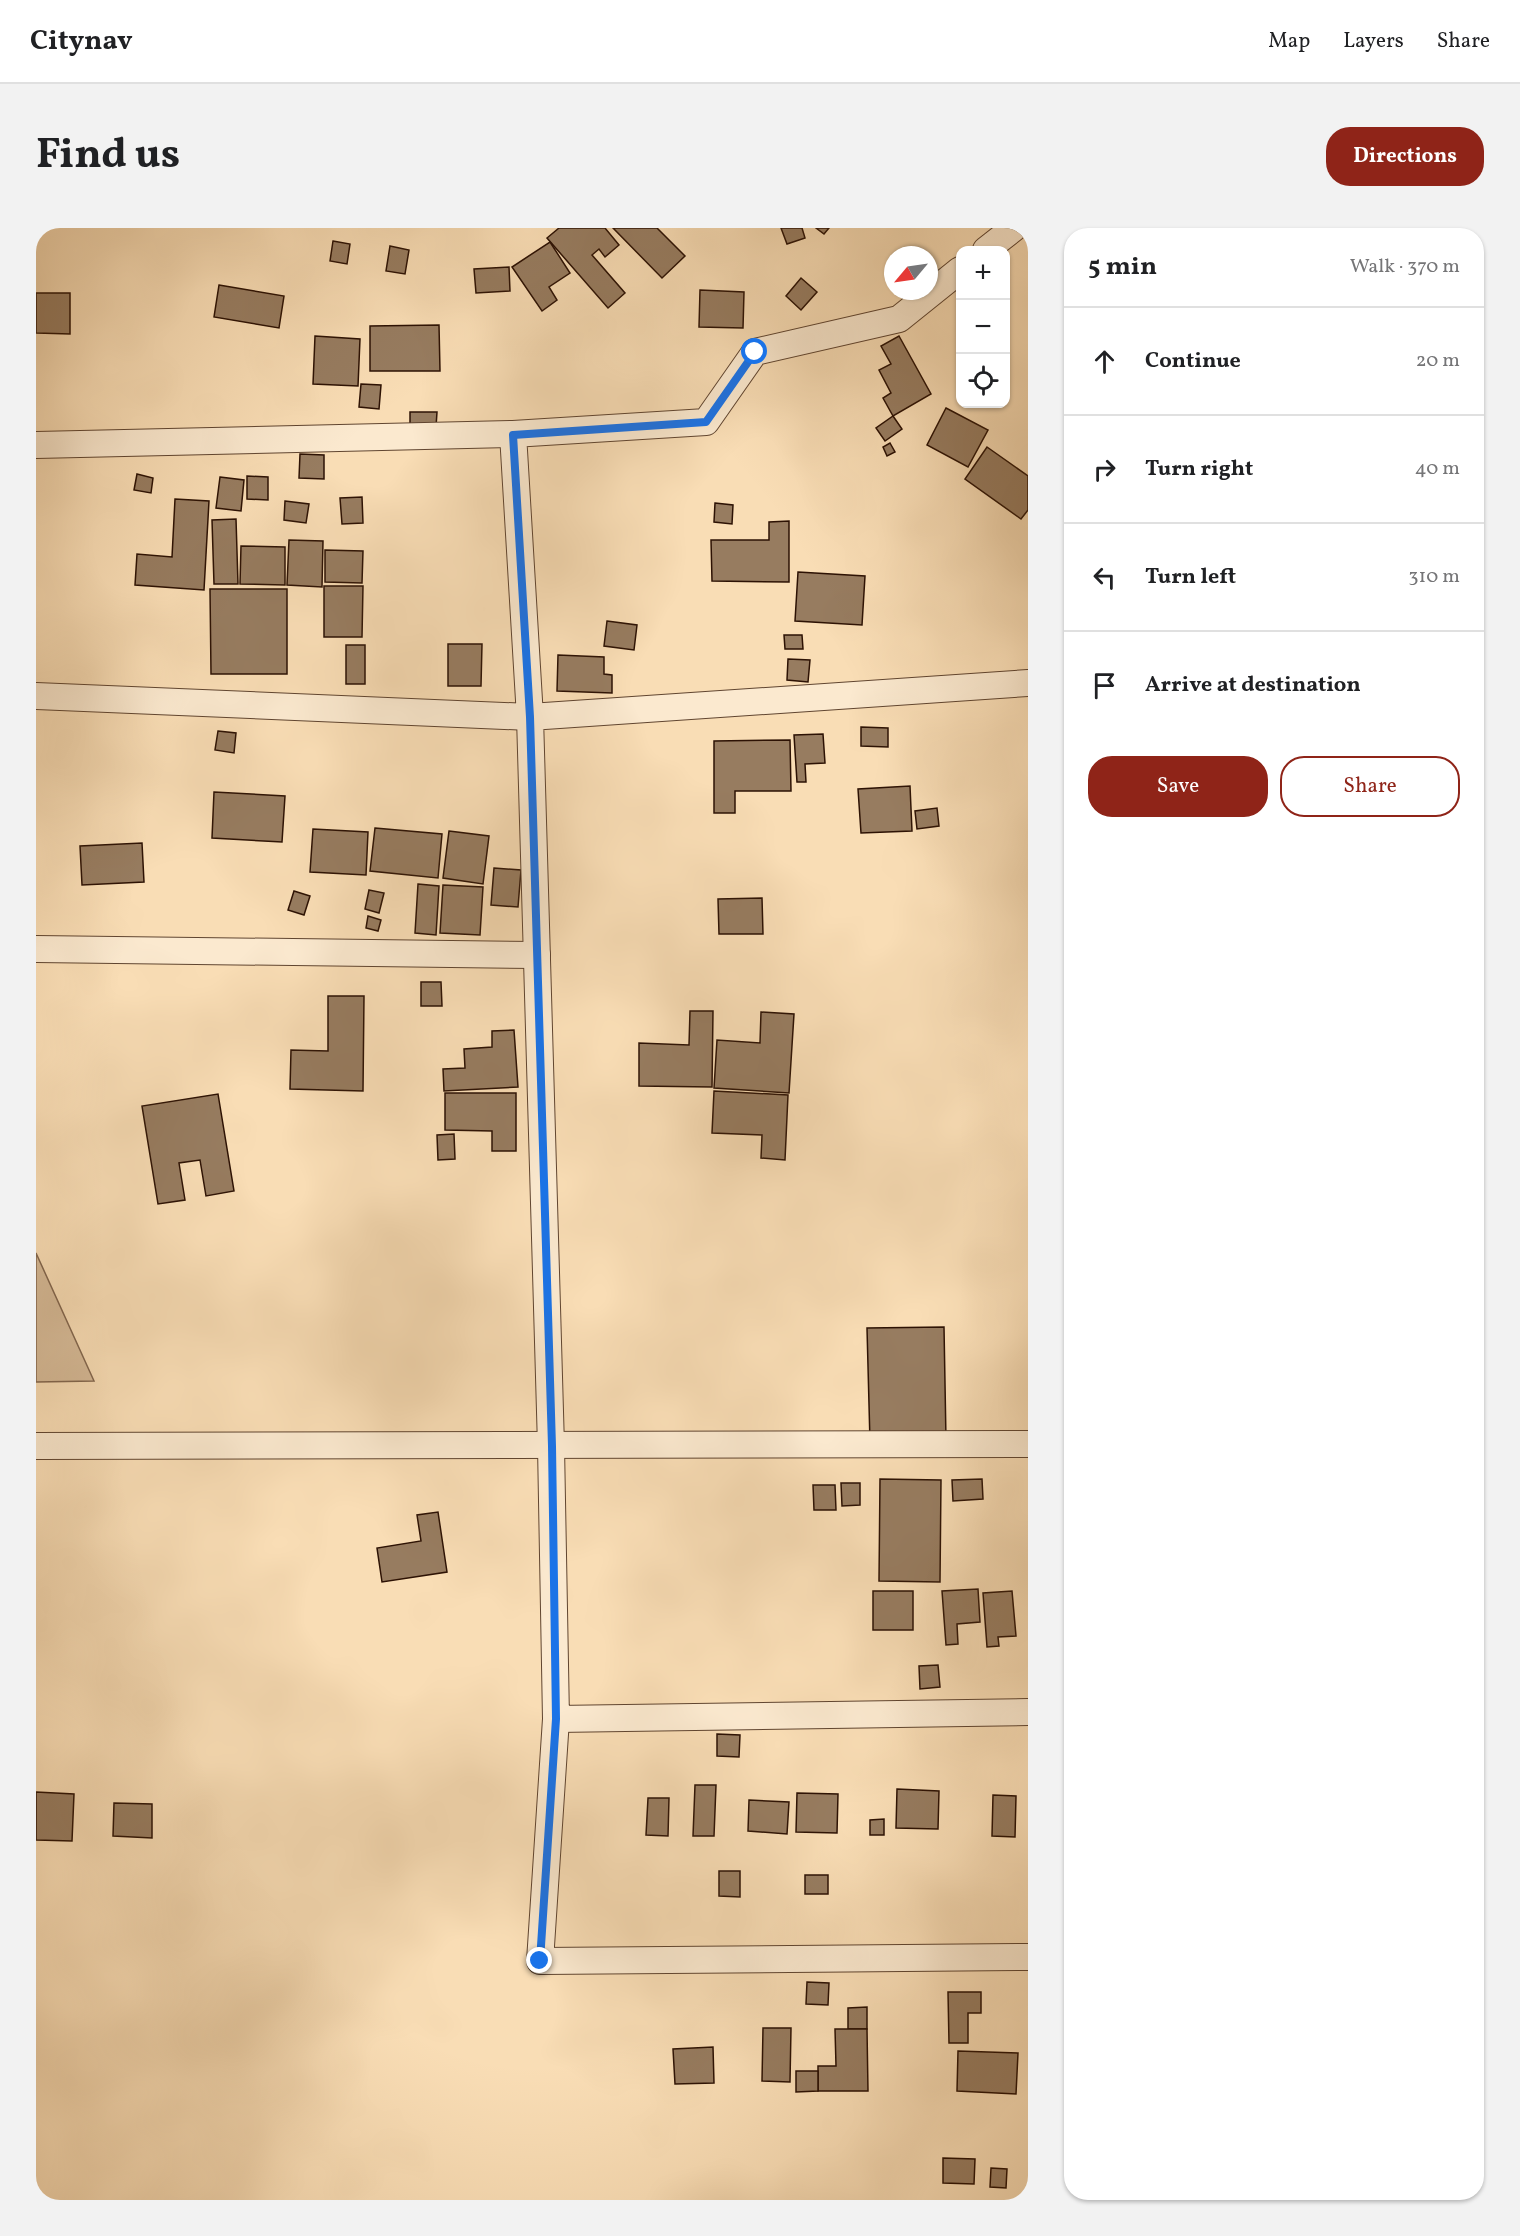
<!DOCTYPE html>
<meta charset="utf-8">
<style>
body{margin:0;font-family:Vollkorn,serif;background:#f2f2f2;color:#202124}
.controls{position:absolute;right:18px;top:18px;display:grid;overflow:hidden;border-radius:12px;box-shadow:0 2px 4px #0004}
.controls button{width:54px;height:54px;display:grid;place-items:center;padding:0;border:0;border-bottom:2px solid #e0e0e0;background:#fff;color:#202124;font:30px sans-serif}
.compass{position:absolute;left:848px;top:18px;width:54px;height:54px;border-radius:50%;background:#fff;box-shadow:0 2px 4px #0004;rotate:241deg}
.stop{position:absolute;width:18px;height:18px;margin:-14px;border:4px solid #1a73e8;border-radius:50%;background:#fff}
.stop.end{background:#1a73e8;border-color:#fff;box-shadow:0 2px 6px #0008}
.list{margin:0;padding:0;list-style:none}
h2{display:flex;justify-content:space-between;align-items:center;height:78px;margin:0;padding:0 24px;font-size:26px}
h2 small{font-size:20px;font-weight:400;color:#757577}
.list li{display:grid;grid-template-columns:39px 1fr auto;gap:18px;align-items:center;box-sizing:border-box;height:108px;padding:0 24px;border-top:2px solid #e0e0e0}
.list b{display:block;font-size:22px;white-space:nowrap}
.list em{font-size:20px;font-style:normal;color:#757577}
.actions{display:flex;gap:12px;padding:18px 24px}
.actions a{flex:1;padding:14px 0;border:2px solid #8f2418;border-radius:24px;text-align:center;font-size:21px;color:#8f2418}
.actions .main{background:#8f2418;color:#fff}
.icon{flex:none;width:33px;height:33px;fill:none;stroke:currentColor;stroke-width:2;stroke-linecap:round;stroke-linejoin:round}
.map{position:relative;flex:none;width:992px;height:1972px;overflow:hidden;border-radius:24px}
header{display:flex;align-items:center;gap:36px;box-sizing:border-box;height:84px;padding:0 30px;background:#fff;border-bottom:2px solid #e0e0e0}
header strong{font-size:28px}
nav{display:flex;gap:33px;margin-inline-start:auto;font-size:21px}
.intro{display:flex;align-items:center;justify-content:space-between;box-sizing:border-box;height:144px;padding:0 36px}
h1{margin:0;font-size:42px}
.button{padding:15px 27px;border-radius:24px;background:#8f2418;color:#fff;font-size:21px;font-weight:700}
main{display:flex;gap:36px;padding:0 36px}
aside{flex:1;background:#fff;border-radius:24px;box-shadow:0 2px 4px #0004}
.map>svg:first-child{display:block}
.green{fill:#d6ba97;stroke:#82664e;stroke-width:1.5}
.building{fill:#977c60;stroke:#2d1204;stroke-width:1.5}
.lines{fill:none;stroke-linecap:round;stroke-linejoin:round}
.minor-casing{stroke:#604530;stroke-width:28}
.minor{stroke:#fbe9cf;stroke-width:26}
.route{stroke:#1a73e8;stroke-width:8}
</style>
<header>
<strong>Citynav</strong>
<nav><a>Map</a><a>Layers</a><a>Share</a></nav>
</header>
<div class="intro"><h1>Find us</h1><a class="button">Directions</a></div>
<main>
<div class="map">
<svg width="992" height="1972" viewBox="0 0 992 1972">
<rect width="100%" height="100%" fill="#f9ddb5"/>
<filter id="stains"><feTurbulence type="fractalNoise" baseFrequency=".00333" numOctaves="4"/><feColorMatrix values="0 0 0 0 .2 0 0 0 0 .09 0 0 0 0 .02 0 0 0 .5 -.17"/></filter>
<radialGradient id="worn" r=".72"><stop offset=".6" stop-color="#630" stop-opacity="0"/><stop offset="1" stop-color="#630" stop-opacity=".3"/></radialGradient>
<!-- green -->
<polygon class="green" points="0,1025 58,1153 0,1154"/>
<!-- building -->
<g class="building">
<polygon points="523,0 569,0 583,17 569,29 563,21 556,27 589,65 572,80 511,10"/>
<polygon points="577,0 621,0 649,28 626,50"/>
<polygon points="745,0 766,0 769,10 751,16"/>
<polygon points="780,0 793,0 788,6"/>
<polygon points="297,13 314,16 311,36 294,33"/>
<polygon points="514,14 534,45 513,59 521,72 506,83 476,39"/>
<polygon points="354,18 373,22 369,46 350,43"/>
<polygon points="473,39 474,63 440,65 438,41"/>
<polygon points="765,50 781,64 765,82 750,68"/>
<polygon points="183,57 248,68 243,100 178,89"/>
<polygon points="664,62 708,64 707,100 663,99"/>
<polygon points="0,65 34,65 34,106 0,105"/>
<polygon points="403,97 404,143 334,143 334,98"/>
<polygon points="279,108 324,111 322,158 277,156"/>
<polygon points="863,108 895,166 857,188 847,170 855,165 843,142 855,136 845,118"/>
<polygon points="325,156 345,157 343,181 323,179"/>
<polygon points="910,180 952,202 932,239 891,217"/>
<polygon points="374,184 401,184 400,199 374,198"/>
<polygon points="857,188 866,201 849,213 840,200"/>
<polygon points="854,215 859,224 851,228 847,219"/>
<polygon points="951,219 992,248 992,282 985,291 929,251"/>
<polygon points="264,226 288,227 288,251 263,250"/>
<polygon points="101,246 117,250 115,265 98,262"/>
<polygon points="211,248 232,249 232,272 211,271"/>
<polygon points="184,249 208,252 205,283 180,280"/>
<polygon points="326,269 327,295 306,296 304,270"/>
<polygon points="139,271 173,273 168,362 99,357 101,326 136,329"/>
<polygon points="249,273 273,276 270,295 248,292"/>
<polygon points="679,275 697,277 696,296 678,294"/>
<polygon points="200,291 202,356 178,356 176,292"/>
<polygon points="753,293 753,354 676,353 675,312 733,312 733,294"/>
<polygon points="253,312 287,313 286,359 251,357"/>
<polygon points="205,318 249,319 249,357 204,356"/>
<polygon points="289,322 327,323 326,355 289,354"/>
<polygon points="762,344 829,348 826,397 759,393"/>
<polygon points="288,358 327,358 326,409 288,409"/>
<polygon points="174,361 251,361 251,446 175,446"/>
<polygon points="571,393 601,397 598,422 568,418"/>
<polygon points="748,407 766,407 767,421 749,421"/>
<polygon points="412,416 446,416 445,458 412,458"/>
<rect x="310" y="417" width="19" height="39"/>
<polygon points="522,427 568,429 568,446 576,447 576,465 521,463"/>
<polygon points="752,431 774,432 772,454 751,452"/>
<polygon points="825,499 852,500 852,519 825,518"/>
<polygon points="182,503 200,505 198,525 179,522"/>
<polygon points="787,506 789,535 769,536 770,554 761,554 758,507"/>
<polygon points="754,512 755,563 699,563 699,585 678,585 678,513"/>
<polygon points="874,558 876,603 825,605 822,561"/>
<polygon points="178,564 249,568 246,614 176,610"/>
<polygon points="901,580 903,598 881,601 879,583"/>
<polygon points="339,600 406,606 402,650 334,643"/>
<polygon points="277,601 332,604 330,647 274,644"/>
<polygon points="413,603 453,608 447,656 407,650"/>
<polygon points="106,615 108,654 46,657 44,618"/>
<polygon points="458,640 485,642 482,679 455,677"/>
<polygon points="382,656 403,658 400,707 379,705"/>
<polygon points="407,657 447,659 444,707 404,705"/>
<polygon points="333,662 348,665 343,685 329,681"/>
<polygon points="258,663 274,668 268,687 252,682"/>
<polygon points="726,670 727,706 683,706 682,671"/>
<polygon points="332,688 345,692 342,703 330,700"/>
<polygon points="385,754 405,754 406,778 385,778"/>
<polygon points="292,768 328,768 327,863 254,861 255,822 292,823"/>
<polygon points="654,783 677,783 676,859 603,858 603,815 653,817"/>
<polygon points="725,784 758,786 753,865 678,860 681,812 724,815"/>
<polygon points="478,802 482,859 408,863 407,841 429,840 428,821 456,819 456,803"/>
<polygon points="678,863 752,867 749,932 725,930 726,907 676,905"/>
<polygon points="409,865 480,865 480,923 456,923 456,903 409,902"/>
<polygon points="182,866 198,963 170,968 164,932 143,935 149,972 122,976 106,878"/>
<polygon points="418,906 419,931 402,932 401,907"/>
<polygon points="908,1099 910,1212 834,1214 831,1100"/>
<polygon points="844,1251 905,1252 904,1354 843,1353"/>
<polygon points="946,1251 947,1271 917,1273 916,1252"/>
<polygon points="805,1255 824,1255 824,1277 806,1278"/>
<polygon points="777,1257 799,1257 800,1282 778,1282"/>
<polygon points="402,1284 411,1344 346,1354 341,1320 385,1313 381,1287"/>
<polygon points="942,1361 944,1394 921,1396 922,1416 910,1417 906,1363"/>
<rect x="837" y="1363" width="40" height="39"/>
<polygon points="976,1363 980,1408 962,1409 963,1418 951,1419 947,1365"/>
<polygon points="902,1437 904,1459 884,1461 883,1438"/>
<polygon points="681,1506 704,1507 703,1529 681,1528"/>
<polygon points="659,1557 680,1557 678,1608 657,1608"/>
<polygon points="861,1561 903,1563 902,1601 860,1600"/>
<polygon points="0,1564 38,1566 36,1613 0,1612"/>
<polygon points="761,1565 802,1566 801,1605 760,1604"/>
<polygon points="957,1567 980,1568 979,1609 956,1608"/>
<polygon points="612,1570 633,1570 632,1608 610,1607"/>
<polygon points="713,1572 753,1574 751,1606 712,1603"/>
<polygon points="78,1575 116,1576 116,1610 77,1608"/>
<polygon points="848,1591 848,1607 834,1607 834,1592"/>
<polygon points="683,1643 704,1643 704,1669 683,1668"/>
<rect x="769" y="1647" width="23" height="19"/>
<polygon points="771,1754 793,1755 792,1777 770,1776"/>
<polygon points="912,1764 945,1764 945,1785 932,1785 932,1815 913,1815"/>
<polygon points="831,1779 831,1801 812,1801 812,1780"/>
<polygon points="727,1800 755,1800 754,1854 726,1853"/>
<polygon points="799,1801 831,1801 832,1863 782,1863 782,1838 800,1838"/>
<polygon points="677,1819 678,1855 639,1856 637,1821"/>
<polygon points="922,1823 982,1825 980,1866 921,1863"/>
<polygon points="760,1843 782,1843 782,1863 760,1864"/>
<polygon points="907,1930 939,1931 938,1956 907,1955"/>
<polygon points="955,1940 971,1941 970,1960 954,1959"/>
</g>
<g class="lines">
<defs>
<g id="minor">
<polyline points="950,22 978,0"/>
<polyline points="0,217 477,206"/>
<polyline points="992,455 494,489 515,1218 520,1491 992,1484"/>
<polyline points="0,468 494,489 477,206 670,194 719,124 863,91 924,42"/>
<polyline points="0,721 501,727"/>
<polyline points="0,1218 992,1216"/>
<polyline points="520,1491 504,1733 992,1729"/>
</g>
</defs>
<!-- minor casing -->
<use href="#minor" class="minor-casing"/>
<!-- minor -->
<use href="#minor" class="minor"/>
</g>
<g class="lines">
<!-- route -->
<polyline class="route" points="504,1733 520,1491 516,1218 494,489 477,207 670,194 719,124"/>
</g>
<rect width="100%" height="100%" filter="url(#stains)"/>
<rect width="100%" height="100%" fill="url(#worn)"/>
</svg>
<div class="controls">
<button>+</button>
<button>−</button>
<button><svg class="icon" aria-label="locate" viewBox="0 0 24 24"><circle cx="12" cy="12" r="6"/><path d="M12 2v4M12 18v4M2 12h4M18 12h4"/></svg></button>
</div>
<svg class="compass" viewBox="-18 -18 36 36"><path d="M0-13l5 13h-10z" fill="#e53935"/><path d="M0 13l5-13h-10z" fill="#757577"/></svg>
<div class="stop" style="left:719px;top:124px"></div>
<div class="stop end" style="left:504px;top:1733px"></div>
</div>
<aside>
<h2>5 min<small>Walk · 370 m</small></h2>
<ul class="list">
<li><svg class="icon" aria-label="ahead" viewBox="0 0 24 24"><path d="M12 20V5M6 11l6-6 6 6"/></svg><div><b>Continue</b></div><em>20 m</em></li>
<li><svg class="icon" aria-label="right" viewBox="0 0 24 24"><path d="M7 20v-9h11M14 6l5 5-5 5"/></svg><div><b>Turn right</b></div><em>40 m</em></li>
<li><svg class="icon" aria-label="left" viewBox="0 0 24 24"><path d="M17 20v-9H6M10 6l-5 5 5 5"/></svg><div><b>Turn left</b></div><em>310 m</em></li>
<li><svg class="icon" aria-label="arrive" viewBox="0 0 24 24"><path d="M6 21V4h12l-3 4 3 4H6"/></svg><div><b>Arrive at destination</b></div></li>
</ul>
<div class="actions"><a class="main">Save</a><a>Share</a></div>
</aside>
</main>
